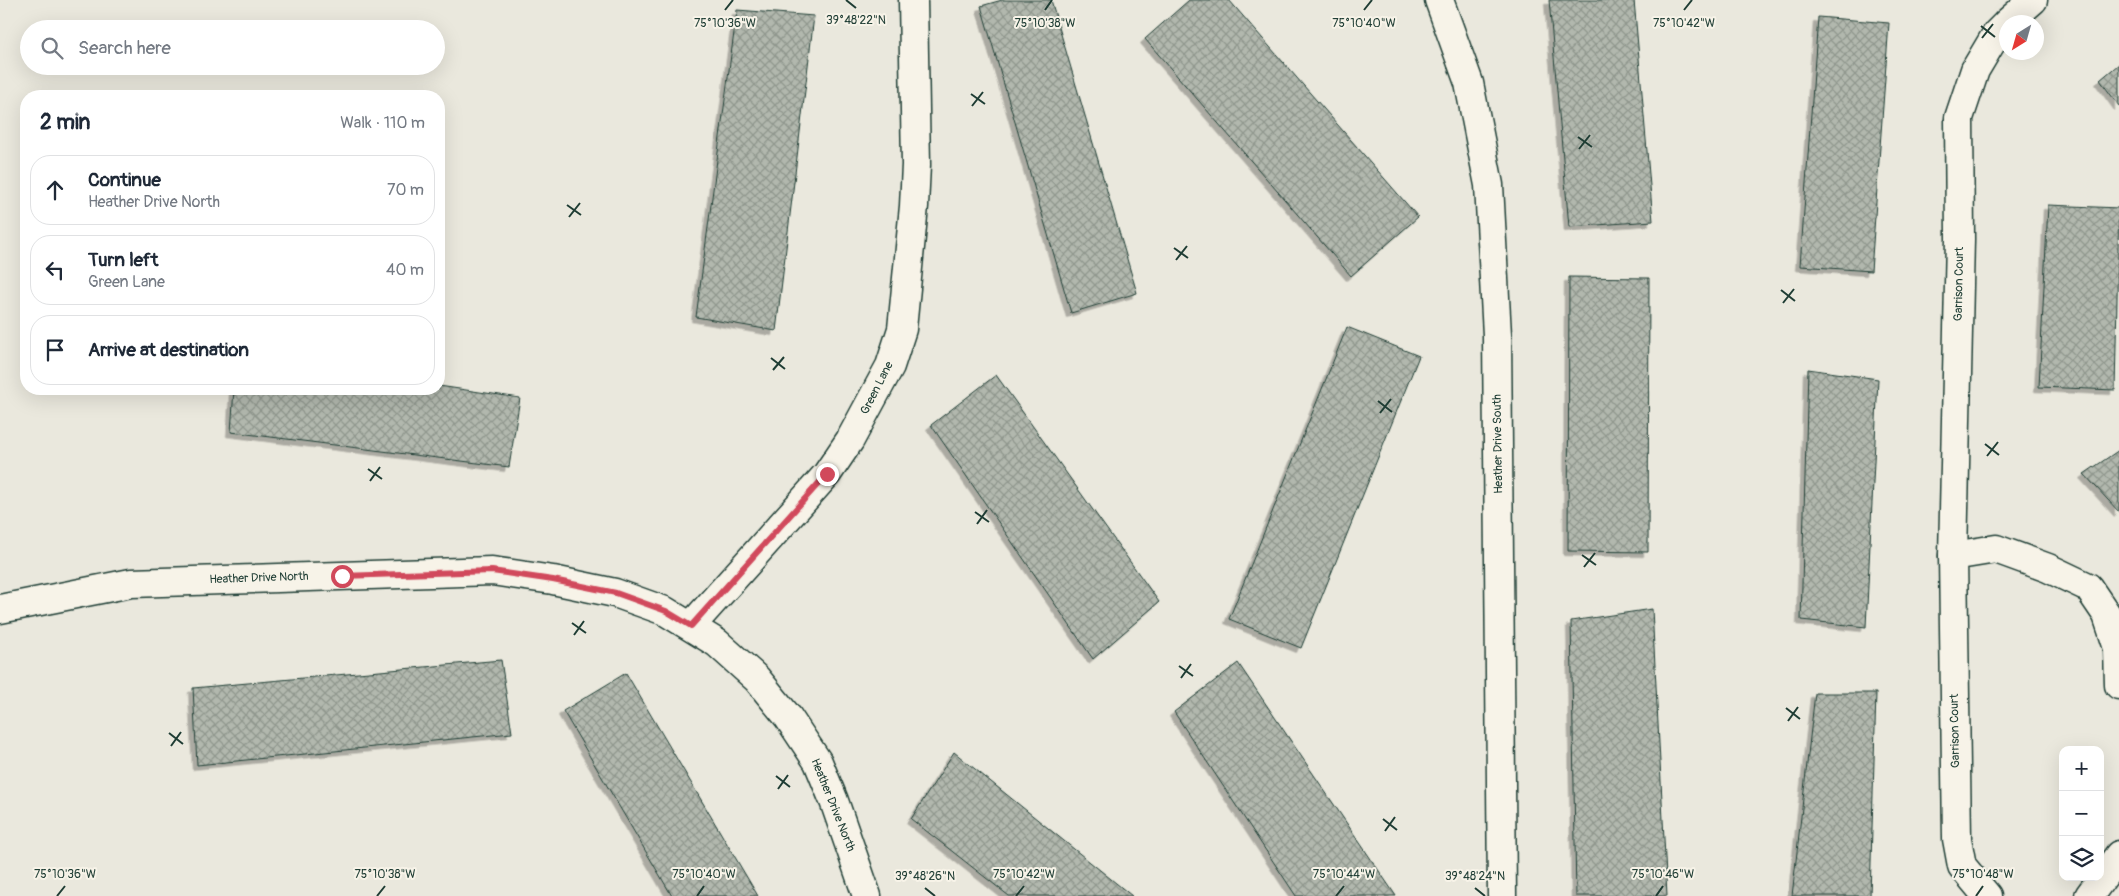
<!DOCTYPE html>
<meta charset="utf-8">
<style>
body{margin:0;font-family:Pangolin,sans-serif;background:#f6f6f7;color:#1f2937}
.controls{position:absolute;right:15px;bottom:15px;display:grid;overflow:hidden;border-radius:10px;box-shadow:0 5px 20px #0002}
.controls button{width:45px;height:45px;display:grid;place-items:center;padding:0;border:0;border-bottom:1px solid #e0e1e3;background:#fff;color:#1f2937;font:25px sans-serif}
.compass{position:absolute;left:1999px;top:15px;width:45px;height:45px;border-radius:50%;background:#fff;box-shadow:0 5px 20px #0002;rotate:217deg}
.stop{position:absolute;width:15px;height:15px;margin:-11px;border:4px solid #d1495b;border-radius:50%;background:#fff}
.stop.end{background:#d1495b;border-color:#fff;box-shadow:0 1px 5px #0008}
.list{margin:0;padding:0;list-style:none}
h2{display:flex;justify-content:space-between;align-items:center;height:65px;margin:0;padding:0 20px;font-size:21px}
h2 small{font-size:16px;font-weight:400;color:#747a83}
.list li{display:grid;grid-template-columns:32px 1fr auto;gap:15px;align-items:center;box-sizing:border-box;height:70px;margin:0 10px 10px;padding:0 10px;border:1px solid #e0e1e3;border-radius:20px}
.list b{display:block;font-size:19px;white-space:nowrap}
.list p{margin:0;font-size:16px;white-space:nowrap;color:#747a83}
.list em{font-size:16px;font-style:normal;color:#747a83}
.icon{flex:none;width:28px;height:28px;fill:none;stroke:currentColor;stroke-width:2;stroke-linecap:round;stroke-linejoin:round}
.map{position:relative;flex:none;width:2119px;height:896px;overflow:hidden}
.search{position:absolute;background:#fff;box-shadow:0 5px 20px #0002;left:20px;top:20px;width:425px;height:55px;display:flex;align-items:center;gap:12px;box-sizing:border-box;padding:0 18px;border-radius:28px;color:#747a83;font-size:19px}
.panel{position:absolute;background:#fff;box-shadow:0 5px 20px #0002;left:20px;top:90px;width:425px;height:305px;border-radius:20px}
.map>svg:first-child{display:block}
.building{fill:url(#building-cross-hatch);stroke:#1f3d34;filter:url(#shadow)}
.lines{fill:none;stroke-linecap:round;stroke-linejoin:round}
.minor-casing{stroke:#1f3d34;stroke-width:31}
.minor{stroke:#f7f3e8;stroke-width:28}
.route{stroke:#d1495b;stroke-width:6}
.ticks{fill:none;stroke:#1f3d34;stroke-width:2}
.labels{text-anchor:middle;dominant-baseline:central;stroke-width:4;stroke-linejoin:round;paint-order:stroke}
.street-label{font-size:12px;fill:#1f3d34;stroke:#f7f3e8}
.ticks-label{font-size:12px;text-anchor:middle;fill:#1f3d34;stroke:#f7f3e8;stroke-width:4;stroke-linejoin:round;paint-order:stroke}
</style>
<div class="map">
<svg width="2119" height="896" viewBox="0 0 2119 896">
<defs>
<pattern id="building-cross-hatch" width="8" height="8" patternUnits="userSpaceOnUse" patternTransform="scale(1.25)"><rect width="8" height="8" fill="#b2b8ae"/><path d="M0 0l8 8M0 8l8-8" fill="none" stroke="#90978e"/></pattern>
<filter id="shadow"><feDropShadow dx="-4.5" dy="4.5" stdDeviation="0" flood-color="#0004"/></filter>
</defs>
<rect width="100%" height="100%" fill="#eae8dd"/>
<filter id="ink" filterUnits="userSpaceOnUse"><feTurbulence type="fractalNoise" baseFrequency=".02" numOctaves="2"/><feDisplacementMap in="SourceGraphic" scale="10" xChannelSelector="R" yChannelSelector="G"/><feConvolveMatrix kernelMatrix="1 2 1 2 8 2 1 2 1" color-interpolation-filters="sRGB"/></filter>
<g filter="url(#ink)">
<!-- building -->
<g class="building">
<polygon points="1002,0 1051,0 1137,293 1071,313 981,6"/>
<polygon points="1189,0 1229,0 1418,217 1351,276 1145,39"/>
<polygon points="1549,0 1634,0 1653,221 1569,227"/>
<polygon points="737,10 814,16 776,331 696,317"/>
<polygon points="1818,17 1889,23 1871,271 1800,266"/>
<polygon points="2119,64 2119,106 2100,80"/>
<polygon points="2048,205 2119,208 2115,390 2039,387"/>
<polygon points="1569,277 1649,278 1648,552 1568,551"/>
<polygon points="1347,327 1419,356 1301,648 1229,619"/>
<polygon points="1808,369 1878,379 1866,627 1801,620"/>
<polygon points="996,375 1159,602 1093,659 931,425"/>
<polygon points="439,386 520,398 509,467 231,432 234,389 439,389"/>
<polygon points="2119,450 2119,512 2084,474"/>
<polygon points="1652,609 1667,896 1576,896 1571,621"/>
<polygon points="501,660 512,733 197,765 193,688"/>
<polygon points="1238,663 1396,896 1296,896 1174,712"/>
<polygon points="626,673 758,896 672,896 563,711"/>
<polygon points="1815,693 1876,693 1870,896 1792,896"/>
<polygon points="954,752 1132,896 1009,896 911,819"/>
</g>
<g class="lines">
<defs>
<g id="minor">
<polyline points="1439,0 1469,83 1489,185 1497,335 1502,896"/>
<polyline points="2008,22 2033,0"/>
<polyline points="1953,556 1960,239 1959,118 1975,70 1997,33 2006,24"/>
<polyline points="0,609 131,583 492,571 553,580 615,593 665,611 717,643 757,679 788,717 818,762 834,801 867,896"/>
<polyline points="691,626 827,474 850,440 890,366 902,329 914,206 916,165 913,0"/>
<polyline points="1987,896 1962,866 1957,839 1953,556 1996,549 2048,568 2088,587 2107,615 2118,648 2119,685"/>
<polyline points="2089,896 2119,855"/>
</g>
</defs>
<!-- minor casing -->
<use href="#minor" class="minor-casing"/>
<!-- minor -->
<use href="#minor" class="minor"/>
</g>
</g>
<g class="lines" filter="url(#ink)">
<!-- route -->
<polyline class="route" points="342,576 492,571 553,580 616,593 666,611 691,626 827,474"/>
</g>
<!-- ticks -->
<path class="ticks" d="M846,0L856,8M725,10L733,0M1045,10L1052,0M1364,10L1372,0M1684,10L1692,0M1981,26L1995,37M1982,38L1993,24M971,94L985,104M972,106L983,92M1578,137L1592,147M1579,149L1590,135M567,205L581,215M569,217L580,203M1174,248L1188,258M1176,260L1187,246M1781,290L1795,301M1783,303L1794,289M771,358L785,369M773,370L784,357M1378,401L1392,412M1380,413L1391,399M1985,444L1999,455M1987,456L1998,442M368,469L382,479M370,481L380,467M975,512L989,522M977,524L987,510M1582,555L1596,565M1584,567L1595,553M572,623L586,633M574,635L584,621M1179,666L1193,676M1181,678L1191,664M1786,708L1800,719M1788,721L1798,707M169,733L183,744M171,746L181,732M776,776L790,787M778,789L788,775M1383,819L1397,830M1385,831L1395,817M925,888L935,896M1475,888L1485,896M57,896L65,886M377,896L385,886M697,896L704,886M1016,896L1024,886M1336,896L1344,886M1656,896L1663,886M1976,896L1983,886"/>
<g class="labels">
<!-- street labels -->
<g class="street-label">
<text transform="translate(1959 284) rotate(-89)">Garrison Court</text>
<text transform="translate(877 388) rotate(-63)">Green Lane</text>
<text transform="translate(1498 444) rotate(-91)">Heather Drive South</text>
<text transform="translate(259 578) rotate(-2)">Heather Drive North</text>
<text transform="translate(1955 731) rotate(-91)">Garrison Court</text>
<text transform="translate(833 805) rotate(68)">Heather Drive North</text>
</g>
</g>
<g class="ticks-label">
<text x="856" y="24">39°48'22"N</text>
<text x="725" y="27">75°10'36"W</text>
<text x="1045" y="27">75°10'38"W</text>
<text x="1364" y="27">75°10'40"W</text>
<text x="1684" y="27">75°10'42"W</text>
<text x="65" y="878">75°10'36"W</text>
<text x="385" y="878">75°10'38"W</text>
<text x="704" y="878">75°10'40"W</text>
<text x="1024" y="878">75°10'42"W</text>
<text x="1344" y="878">75°10'44"W</text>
<text x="1663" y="878">75°10'46"W</text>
<text x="1983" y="878">75°10'48"W</text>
<text x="925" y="880">39°48'26"N</text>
<text x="1475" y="880">39°48'24"N</text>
</g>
</svg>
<div class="controls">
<button>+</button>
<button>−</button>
<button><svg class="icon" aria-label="layers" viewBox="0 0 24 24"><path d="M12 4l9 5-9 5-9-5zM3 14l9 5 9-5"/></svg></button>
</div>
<svg class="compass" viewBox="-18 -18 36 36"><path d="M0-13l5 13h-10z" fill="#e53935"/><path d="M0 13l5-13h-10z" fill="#747a83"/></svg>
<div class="stop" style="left:342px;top:576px"></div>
<div class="stop end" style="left:827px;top:474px"></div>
<div class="search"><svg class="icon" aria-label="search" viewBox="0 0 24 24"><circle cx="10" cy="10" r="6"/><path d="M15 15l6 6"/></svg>Search here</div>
<section class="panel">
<h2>2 min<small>Walk · 110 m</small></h2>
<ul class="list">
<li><svg class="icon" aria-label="ahead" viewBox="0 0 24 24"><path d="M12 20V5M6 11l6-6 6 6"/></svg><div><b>Continue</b><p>Heather Drive North</p></div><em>70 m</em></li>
<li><svg class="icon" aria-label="left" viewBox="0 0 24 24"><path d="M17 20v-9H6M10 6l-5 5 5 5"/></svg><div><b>Turn left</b><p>Green Lane</p></div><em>40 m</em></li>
<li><svg class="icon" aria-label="arrive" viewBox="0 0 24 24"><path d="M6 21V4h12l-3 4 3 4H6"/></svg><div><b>Arrive at destination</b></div></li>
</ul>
</section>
</div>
